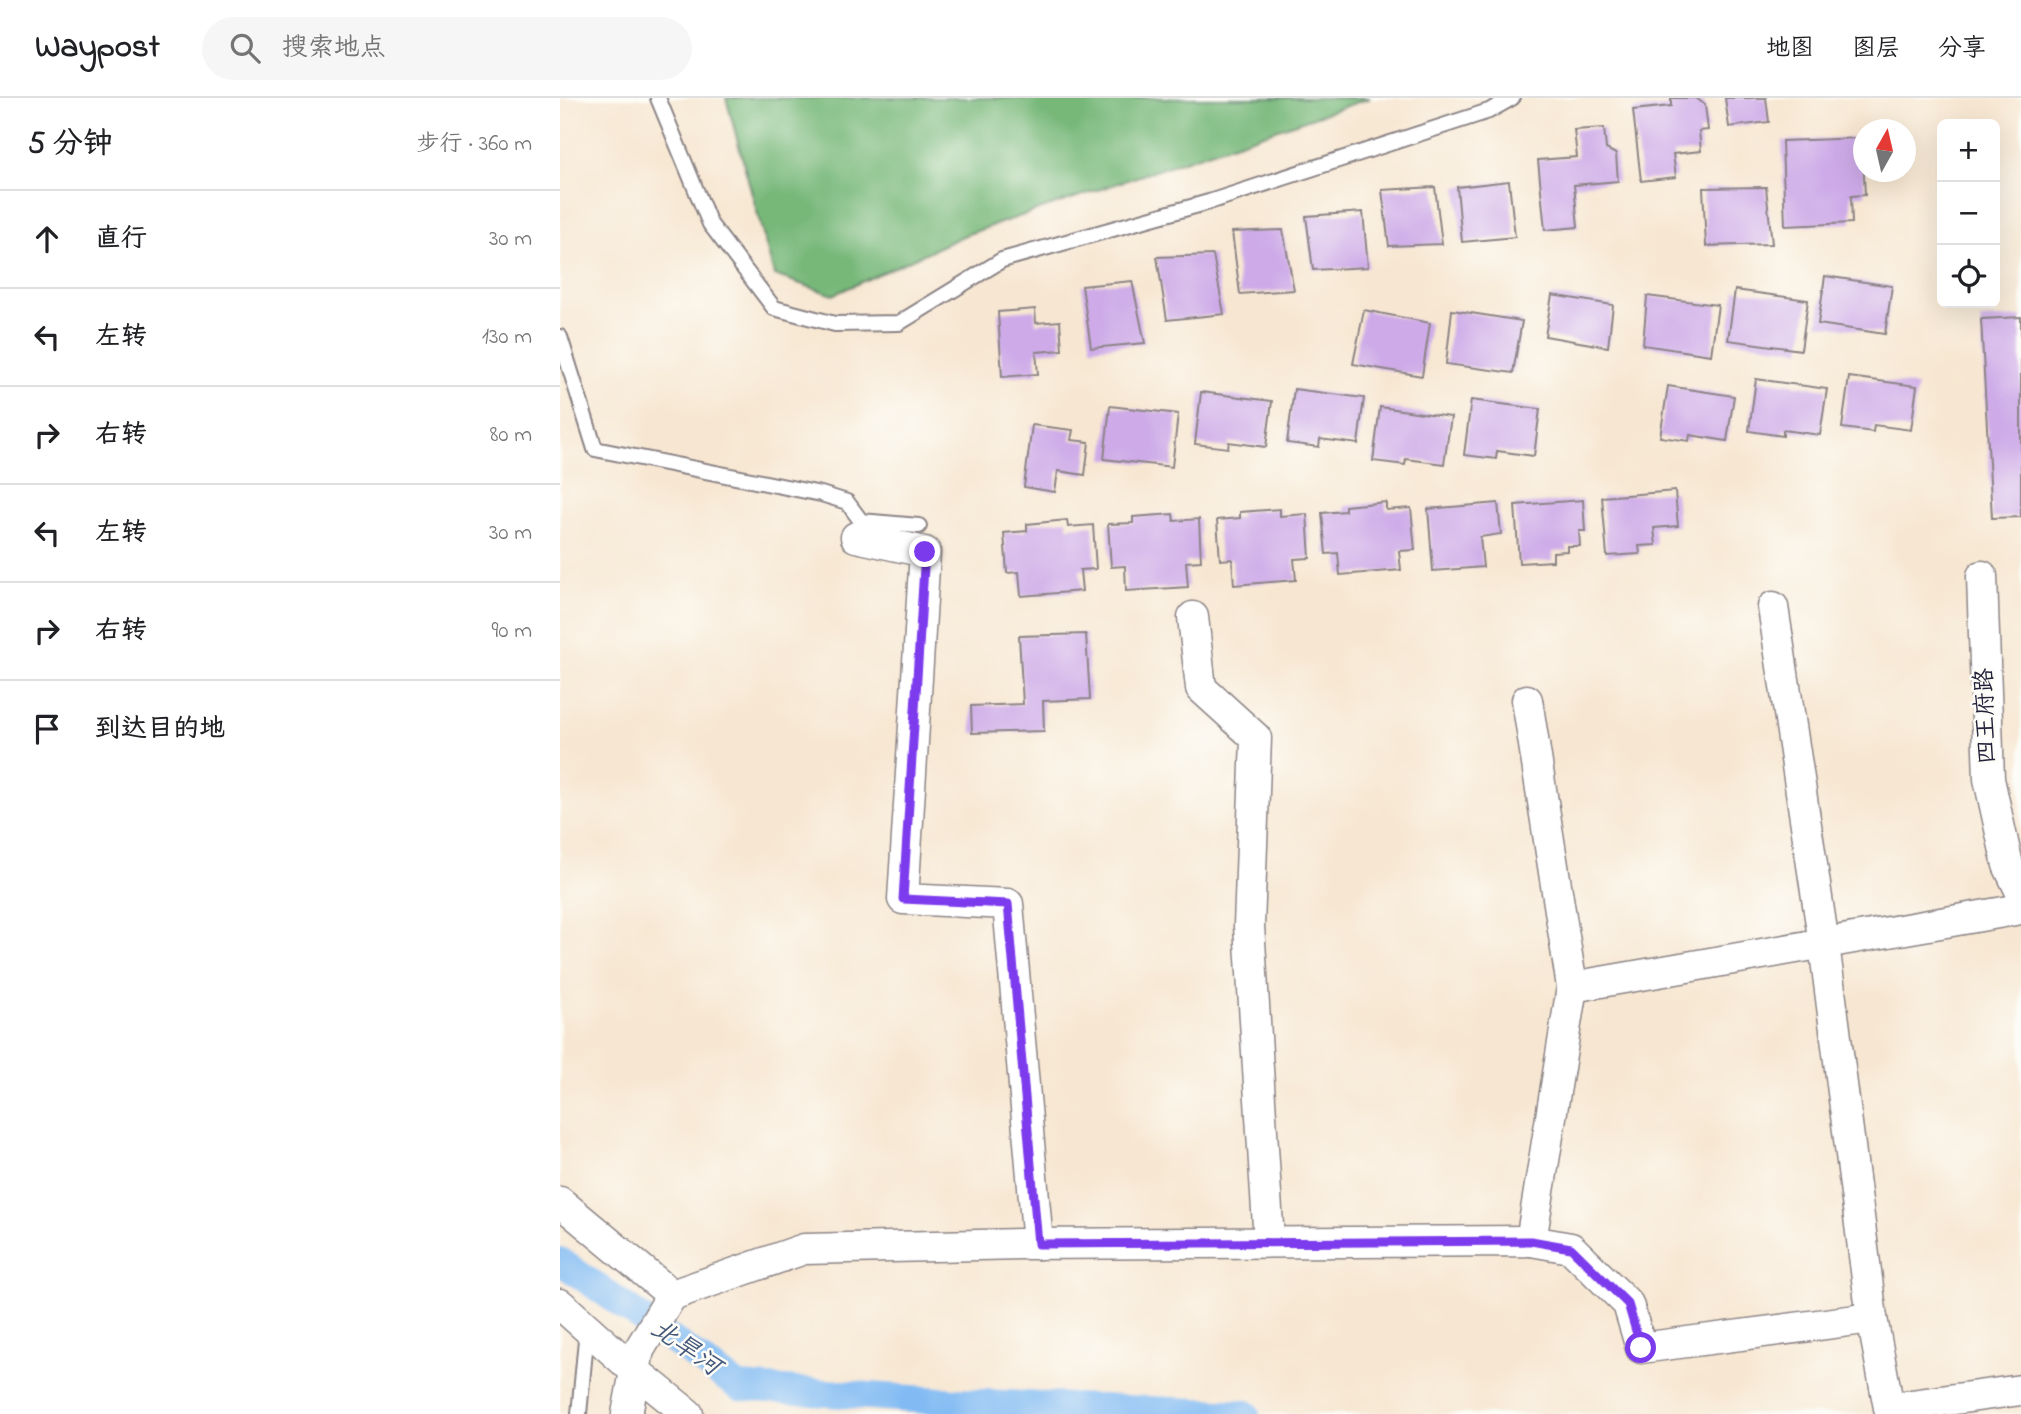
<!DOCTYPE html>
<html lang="zh">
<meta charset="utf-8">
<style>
body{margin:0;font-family:"Indie Flower","LXGW WenKai TC",sans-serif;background:#f6f6f6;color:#202124}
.controls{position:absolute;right:21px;top:21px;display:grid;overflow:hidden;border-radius:10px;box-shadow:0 7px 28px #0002}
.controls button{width:63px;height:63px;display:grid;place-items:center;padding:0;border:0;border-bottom:2px solid #e0e0e0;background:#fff;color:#202124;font:35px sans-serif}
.compass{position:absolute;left:1293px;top:21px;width:63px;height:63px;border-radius:50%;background:#fff;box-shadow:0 7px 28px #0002;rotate:8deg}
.stop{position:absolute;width:21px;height:21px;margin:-16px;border:5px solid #7c3aed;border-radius:50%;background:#fff}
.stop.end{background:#7c3aed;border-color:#fff;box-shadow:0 2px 7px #0008}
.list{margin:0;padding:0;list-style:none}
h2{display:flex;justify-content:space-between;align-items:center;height:91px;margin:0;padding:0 28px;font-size:30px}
h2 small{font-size:23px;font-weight:400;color:#757577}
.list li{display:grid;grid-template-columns:46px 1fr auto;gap:21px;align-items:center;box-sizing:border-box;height:98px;padding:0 28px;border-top:2px solid #e0e0e0}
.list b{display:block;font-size:26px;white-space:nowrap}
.list em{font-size:23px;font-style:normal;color:#757577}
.icon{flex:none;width:38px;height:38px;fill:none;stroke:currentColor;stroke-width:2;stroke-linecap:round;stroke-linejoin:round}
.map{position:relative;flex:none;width:1461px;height:1316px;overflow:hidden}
header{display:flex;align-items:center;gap:42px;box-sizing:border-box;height:98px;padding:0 35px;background:#fff;border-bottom:2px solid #e0e0e0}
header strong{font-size:33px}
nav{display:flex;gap:38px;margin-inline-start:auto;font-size:24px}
.search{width:490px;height:63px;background:#f6f6f6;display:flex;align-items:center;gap:18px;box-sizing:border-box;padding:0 24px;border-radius:38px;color:#757577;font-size:26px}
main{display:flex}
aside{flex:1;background:#fff}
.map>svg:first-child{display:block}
.forest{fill:#77b879;stroke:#4c6d5a;stroke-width:2}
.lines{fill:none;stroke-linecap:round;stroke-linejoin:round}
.canal{stroke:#82bbf3;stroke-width:28}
.building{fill:#ceabe8}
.lane-casing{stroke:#8c8486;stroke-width:18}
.street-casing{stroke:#8c8486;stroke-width:33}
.lane{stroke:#fff;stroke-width:14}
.street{stroke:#fff;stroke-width:30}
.route{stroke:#7c3aed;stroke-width:9}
.labels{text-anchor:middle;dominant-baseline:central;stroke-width:5;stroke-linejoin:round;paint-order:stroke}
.street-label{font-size:24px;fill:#22223b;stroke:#fdfcf7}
.water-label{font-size:26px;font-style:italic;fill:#44587b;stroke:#fdfcf7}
</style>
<header>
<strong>Waypost</strong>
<div class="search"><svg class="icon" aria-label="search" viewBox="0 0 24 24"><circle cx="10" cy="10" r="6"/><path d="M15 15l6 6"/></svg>搜索地点</div>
<nav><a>地图</a><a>图层</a><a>分享</a></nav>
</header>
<main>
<aside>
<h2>5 分钟<small>步行 · 360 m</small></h2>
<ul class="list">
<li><svg class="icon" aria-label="ahead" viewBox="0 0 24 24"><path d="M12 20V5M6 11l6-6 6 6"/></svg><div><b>直行</b></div><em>30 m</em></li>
<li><svg class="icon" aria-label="left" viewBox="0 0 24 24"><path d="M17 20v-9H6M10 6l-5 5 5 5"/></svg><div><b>左转</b></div><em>130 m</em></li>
<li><svg class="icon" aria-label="right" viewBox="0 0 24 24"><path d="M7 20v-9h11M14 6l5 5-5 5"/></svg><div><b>右转</b></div><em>80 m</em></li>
<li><svg class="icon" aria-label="left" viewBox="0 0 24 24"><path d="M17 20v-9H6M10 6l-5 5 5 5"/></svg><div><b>左转</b></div><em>30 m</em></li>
<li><svg class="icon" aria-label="right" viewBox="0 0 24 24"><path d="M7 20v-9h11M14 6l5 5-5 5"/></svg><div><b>右转</b></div><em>90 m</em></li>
<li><svg class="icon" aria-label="arrive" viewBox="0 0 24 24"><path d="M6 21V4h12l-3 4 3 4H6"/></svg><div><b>到达目的地</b></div></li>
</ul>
</aside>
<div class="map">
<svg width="1461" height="1316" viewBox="0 0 1461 1316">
<rect width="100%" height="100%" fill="#fdfcf7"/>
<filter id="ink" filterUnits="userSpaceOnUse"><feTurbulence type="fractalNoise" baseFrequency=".0143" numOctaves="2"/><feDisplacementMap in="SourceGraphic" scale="14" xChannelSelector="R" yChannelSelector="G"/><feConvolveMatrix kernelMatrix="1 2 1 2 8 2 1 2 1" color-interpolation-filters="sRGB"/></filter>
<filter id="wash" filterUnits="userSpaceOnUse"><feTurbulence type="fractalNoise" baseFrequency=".00686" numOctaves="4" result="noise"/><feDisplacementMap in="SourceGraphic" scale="28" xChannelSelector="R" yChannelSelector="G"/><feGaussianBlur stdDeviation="1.57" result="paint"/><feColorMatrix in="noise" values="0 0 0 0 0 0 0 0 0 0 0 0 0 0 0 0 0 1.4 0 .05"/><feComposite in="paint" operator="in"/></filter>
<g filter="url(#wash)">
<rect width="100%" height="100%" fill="#f7e7d2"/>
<!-- forest -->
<polygon class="forest" points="166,0 810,0 405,137 273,197 214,177"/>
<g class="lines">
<!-- canal -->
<polyline class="canal" points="0,1163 179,1289 397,1304 686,1316"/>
</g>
<g id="blocks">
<!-- building -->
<g class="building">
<polygon points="1111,0 1136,0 1145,7 1148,32 1139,33 1141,53 1113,56 1116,79 1081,83 1073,12 1111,8"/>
<polygon points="1165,0 1206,0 1209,24 1169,29"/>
<polygon points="1044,30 1046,51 1056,56 1058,83 1014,87 1018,129 985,132 978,62 1017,59 1014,32"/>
<polygon points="1302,40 1305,97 1291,98 1292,125 1225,128 1222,43"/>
<polygon points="949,83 955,139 902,144 897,89"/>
<polygon points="875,89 882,146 829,148 822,92"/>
<polygon points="1206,89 1212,146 1146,148 1143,90"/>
<polygon points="803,114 808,169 753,172 746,118"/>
<polygon points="723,132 734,192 680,196 672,134"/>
<polygon points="653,157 664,216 607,222 597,159"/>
<polygon points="1265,178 1332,188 1325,236 1258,226"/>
<polygon points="572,183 585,245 531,250 522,188"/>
<polygon points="1175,192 1248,202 1241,252 1168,242"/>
<polygon points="992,197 1053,207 1048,249 985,238"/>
<polygon points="1087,198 1158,207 1151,257 1083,247"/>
<polygon points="475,211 476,225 500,223 502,252 476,254 478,276 442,279 438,214"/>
<polygon points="804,212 870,225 862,278 793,266"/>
<polygon points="892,212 962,223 953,275 886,266"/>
<polygon points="1461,219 1461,419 1432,420 1421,221"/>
<polygon points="1289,279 1357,288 1351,332 1314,327 1313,334 1282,330"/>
<polygon points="1196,281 1267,291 1260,337 1223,332 1223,338 1189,333"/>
<polygon points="1108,288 1174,298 1167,343 1130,337 1129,343 1100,339"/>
<polygon points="734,291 804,300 798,346 760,341 759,349 727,345"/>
<polygon points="641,294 712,303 706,349 669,344 668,350 635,346"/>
<polygon points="911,302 980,311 974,358 937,353 936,361 904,357"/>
<polygon points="550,308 618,316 612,369 544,361"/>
<polygon points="820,309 891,319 884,366 846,361 845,367 813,363"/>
<polygon points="472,327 513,332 511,342 529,344 525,377 498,373 495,394 464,389"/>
<polygon points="1115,393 1118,428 1094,430 1096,447 1079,448 1080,456 1047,458 1042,399"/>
<polygon points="1023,402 1025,433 1019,433 1020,448 1007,448 1007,453 993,454 993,463 959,465 955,407"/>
<polygon points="826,404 826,412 851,410 855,452 839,453 841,472 780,477 778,455 766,456 762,415 785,413 785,408"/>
<polygon points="938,405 941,436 920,439 923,469 873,473 868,411"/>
<polygon points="720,411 720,418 747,416 750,460 734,461 736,482 674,487 672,461 660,462 657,422 680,420 680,414"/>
<polygon points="613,416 614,423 639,421 641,463 626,464 628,489 566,493 565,468 551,469 548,426 573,425 573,419"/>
<polygon points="507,422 508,429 533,427 536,471 520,472 522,493 461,498 459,474 447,475 444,435 467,433 467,426"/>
<polygon points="526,536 530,601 483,603 484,633 412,635 411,608 463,606 459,538"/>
</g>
</g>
</g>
<g filter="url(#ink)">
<use href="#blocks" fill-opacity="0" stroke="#8c8486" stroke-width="2"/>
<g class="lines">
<defs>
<g id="lane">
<polyline points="98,0 150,126 214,210 275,226 339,225 442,162 649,104 929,13 952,0"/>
<polyline points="0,239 35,351 261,396 287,404 301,423 359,428"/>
<polyline points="19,1316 27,1231"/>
</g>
<g id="street">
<polyline points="296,439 365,454 343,801 448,806 478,1146"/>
<polyline points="1422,478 1429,681 1448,767 1461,794"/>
<polyline points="633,519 641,590 696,640 689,828 709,1144"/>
<polyline points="967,602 1012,889"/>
<polyline points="0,1104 112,1197"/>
<polyline points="971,1143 1012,889 1461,811"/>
<polyline points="0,1206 75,1273 128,1316"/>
<polyline points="1312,1220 1329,1310 1461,1292"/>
<polyline points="67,1316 79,1252 112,1197 244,1151 462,1146 971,1143 1011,1150 1068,1206 1081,1250 1312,1220 1264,846 1213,509"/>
</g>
</defs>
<!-- lane casing -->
<use href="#lane" class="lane-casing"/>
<!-- street casing -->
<use href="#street" class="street-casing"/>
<!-- lane -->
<use href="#lane" class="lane"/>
<!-- street -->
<use href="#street" class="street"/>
</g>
</g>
<g class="lines" filter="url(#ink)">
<!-- route -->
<polyline class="route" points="365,454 343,801 448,806 478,1146 971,1143 1011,1150 1068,1206 1081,1250"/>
</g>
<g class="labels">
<!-- street labels -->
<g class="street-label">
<text transform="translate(1427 618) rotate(-92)">四王府路</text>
</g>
<!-- water labels -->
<g class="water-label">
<text transform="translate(125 1251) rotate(35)">北旱河</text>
</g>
</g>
</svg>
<div class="controls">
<button>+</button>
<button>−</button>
<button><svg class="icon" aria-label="locate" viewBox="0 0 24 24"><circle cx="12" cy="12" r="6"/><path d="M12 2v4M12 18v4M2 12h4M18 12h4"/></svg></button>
</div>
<svg class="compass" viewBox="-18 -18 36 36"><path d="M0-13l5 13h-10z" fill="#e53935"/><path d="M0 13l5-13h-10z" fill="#757577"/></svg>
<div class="stop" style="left:1081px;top:1250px"></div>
<div class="stop end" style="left:365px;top:454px"></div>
</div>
</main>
